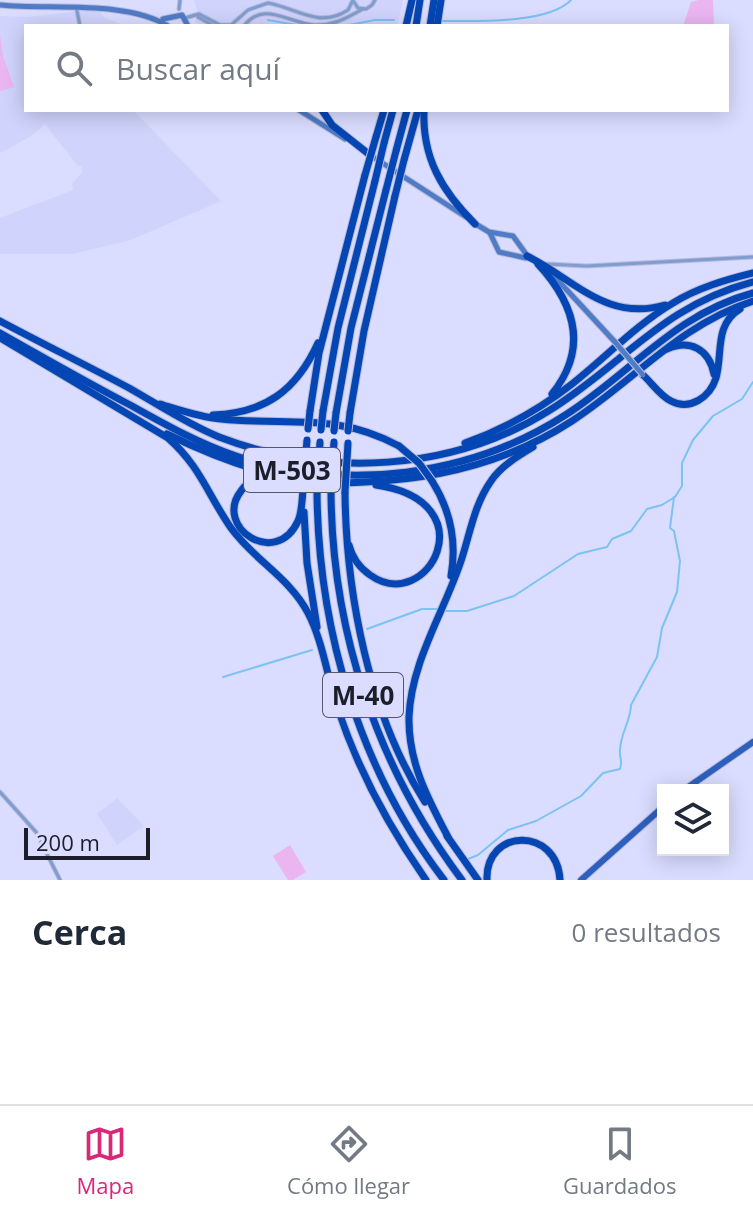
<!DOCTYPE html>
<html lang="es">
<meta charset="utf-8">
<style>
body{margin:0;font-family:"Open Sans",sans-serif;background:#f6f6f7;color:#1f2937}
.controls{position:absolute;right:24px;bottom:24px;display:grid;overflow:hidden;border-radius:0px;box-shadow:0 4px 20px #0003}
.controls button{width:72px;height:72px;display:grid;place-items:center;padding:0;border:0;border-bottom:2px solid #e0e1e3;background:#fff;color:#1f2937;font:40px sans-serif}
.scale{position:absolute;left:24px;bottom:20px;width:126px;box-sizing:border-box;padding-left:8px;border:4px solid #1d1e2a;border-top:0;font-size:22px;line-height:28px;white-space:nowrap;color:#1d1e2a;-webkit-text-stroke:6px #daddff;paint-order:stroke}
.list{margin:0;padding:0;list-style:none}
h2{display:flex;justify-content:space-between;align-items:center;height:104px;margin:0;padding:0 32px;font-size:34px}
h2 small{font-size:26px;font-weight:400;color:#747a83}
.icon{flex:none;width:44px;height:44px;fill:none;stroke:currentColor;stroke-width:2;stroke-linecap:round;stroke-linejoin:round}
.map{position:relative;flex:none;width:753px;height:880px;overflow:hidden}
.search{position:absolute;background:#fff;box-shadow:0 4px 20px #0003;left:24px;right:24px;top:24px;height:88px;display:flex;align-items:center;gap:20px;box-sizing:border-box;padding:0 28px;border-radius:0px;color:#747a83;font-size:30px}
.sheet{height:224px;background:#fff}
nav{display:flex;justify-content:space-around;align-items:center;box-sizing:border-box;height:112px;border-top:2px solid #e0e1e3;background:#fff;font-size:22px;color:#747a83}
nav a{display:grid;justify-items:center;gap:4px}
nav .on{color:#db2777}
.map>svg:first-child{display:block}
.built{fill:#d0d3fc}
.green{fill:#ebb5f2}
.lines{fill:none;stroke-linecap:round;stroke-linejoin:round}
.stream{stroke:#7cc2f4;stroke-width:2}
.street-casing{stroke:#b8bbd9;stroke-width:5}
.secondary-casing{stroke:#b8bbd9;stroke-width:7}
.primary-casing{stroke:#b8bbd9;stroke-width:8}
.highway-casing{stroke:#b8bbd9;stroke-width:9}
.street{stroke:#809dd1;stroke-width:3}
.secondary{stroke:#507bc7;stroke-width:5}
.primary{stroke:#2d60be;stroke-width:6}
.highway{stroke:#0546b5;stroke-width:7}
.secondary-bridge-casing{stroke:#b8bbd9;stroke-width:7;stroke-linecap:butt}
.highway-bridge-casing{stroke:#b8bbd9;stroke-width:9;stroke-linecap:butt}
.secondary-bridge{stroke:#507bc7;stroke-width:5}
.highway-bridge{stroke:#0546b5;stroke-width:7}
.labels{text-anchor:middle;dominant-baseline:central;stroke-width:8;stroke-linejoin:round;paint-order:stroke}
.shield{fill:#daddff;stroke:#56576a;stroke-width:2}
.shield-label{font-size:26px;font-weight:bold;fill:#1d1e2a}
</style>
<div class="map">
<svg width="753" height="880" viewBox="0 0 753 880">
<rect width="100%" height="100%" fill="#daddff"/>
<!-- built -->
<g class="built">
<polygon points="194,0 403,0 397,26 203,26 195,22 198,13"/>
<polygon points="90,10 100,11 105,18 126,26 26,26 26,110 133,110 221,201 131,240 73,254 0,254 0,218 73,190 72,184 82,173 82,167 77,165 45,124 31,136 0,153 0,16 28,17"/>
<polygon points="117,798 144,826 117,845 97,814"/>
</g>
<!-- green -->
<g class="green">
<polygon points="699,0 713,0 714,26 683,26 691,2"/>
<polygon points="0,34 3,56 14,87 0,91"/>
<polygon points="290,845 306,872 293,880 288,880 273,856"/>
</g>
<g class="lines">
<!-- stream -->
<g class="stream">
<polyline points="268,20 302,26"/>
<path d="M443,21C476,21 548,24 571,0"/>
<polyline points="344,26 375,20 394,20"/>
<polyline points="446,611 467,611 514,596 578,554 607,547 612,539 631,531 647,509 662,505 675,497 682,486 682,463 693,440 713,416 742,399 753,382"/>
<polyline points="367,629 422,609 437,609"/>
<polyline points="223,677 312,650"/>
<path d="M468,859L478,855L508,830L536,821L581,796L603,773L620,769C623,760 619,758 620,750C620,735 631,720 631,705L657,657L662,628L677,592L680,561L674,531L670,528L674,497"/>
</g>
<defs>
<g id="street">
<polyline points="354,2 358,8 366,9 372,5 375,0"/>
<polyline points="179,9 180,0"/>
<polyline points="77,11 80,26"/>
<polyline points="198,17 214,26"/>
<path d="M185,18L199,14L220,25H231L248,10L268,3C297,8 319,29 348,10L353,0"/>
<path d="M244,26C263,0 289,23 314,25C334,26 346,18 363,9"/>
<polyline points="547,264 587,266 753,257"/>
<polyline points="0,792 36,832 60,880"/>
</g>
<g id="secondary">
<path d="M0,5C52,10 126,0 168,26"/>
<polyline points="163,19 182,15 188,26"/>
<polyline points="299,110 345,139"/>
<polyline points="370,155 466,217"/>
<polyline points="474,223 489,232 513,236 529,258"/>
<polyline points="490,233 499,252 526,258"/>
<polyline points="553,275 615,342"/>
</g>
<g id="primary">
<polyline points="684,790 753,742"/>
<polyline points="581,880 663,807"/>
</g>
<g id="highway">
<polyline points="406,26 412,0"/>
<polyline points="416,26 420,0"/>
<polyline points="430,26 434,0"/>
<polyline points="437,26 441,0"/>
<polyline points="322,110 332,125 370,155"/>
<path d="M424,110C422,158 442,191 475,224"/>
<polyline points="376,137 384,110"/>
<polyline points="384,143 393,110"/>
<polyline points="396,151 407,110"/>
<polyline points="404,160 418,110"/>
<path d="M527,256C574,279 606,322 665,305"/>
<path d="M538,264C575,304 589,348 552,394"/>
<path d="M0,321C43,344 86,365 129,388C159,405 187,424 219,437C326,478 452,472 550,410C625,363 662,306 753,282"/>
<path d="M0,333C44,358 88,383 132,406C166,425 200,444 236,456C346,492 470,477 567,414C632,372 675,314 753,293"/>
<path d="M2,339L168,438C200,466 208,495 231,528C254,560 290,578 308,613C323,642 327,676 337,706C357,768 389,827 426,880"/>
<path d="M667,349C690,339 709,349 714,374"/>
<path d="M643,375C652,383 660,396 671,401C690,411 710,397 716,378C723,353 714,325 740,309"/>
<path d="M160,404C180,410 199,417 221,419C288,426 336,412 399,446"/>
<polyline points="310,411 319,353 365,175"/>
<polyline points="323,411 338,328 375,181"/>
<polyline points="336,413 351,328 386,190"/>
<polyline points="350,413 364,331 395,196"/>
<path d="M213,415C265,413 296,391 318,343"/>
<path d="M167,434C208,454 252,471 298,480C320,484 343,483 365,482C439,479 509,462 572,421C635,380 679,325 753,301"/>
<path d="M465,443C504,429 540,409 572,384C606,357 636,325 673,303C697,288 725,280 753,273"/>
<path d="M274,477C261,476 248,480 241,491C213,527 276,569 298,521C302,512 302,500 303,490"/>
<path d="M432,481C451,511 457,542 451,576"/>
<path d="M331,488C331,630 377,767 462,880"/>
<path d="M317,491C318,629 359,769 444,880"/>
<path d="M345,492C346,594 369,714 425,802"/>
<polyline points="304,512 307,563 317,627"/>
<path d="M349,545C352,557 360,568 370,575C428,616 489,501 376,485"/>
<polyline points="447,836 478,880"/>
<path d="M448,837C428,799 408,762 409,717C411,662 444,612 461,561C470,534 474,505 491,481C501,466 518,456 533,447"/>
<path d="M487,880C485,828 557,826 560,880"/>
</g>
</defs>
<!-- street casing -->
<use href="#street" class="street-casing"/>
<!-- secondary casing -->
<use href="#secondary" class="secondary-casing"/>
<!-- primary casing -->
<use href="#primary" class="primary-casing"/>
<!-- highway casing -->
<use href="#highway" class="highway-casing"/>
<!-- street -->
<use href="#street" class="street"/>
<!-- secondary -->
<use href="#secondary" class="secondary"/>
<!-- primary -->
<use href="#primary" class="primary"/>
<!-- highway -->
<use href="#highway" class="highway"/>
<defs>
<polyline id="secondary-bridge" points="615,342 643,375"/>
<g id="highway-bridge">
<polyline points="365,175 376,137"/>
<polyline points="375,181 384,143"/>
<polyline points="386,190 396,151"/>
<polyline points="395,196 404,160"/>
<polyline points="308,429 310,411"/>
<polyline points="321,430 323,411"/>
<polyline points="334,431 336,413"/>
<polyline points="348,431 350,413"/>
<polyline points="399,446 419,463 432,481"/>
<polyline points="331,488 334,442"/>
<polyline points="303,490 307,440"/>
<polyline points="317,491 320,442"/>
<polyline points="345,492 348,443"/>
</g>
</defs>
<!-- secondary-bridge casing -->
<use href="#secondary-bridge" class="secondary-bridge-casing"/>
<!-- highway-bridge casing -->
<use href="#highway-bridge" class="highway-bridge-casing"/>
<!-- secondary-bridge -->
<use href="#secondary-bridge" class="secondary-bridge"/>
<!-- highway-bridge -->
<use href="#highway-bridge" class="highway-bridge"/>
</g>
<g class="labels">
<!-- shield labels -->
<g class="shield">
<rect x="244" y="448" width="96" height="44" rx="6"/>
<rect x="323" y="673" width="80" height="44" rx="6"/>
</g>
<g class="shield-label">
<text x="292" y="470">M-503</text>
<text x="363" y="695">M-40</text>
</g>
</g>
</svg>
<div class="controls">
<button><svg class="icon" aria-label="layers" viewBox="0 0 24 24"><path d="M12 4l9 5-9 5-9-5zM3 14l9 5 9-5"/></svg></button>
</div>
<div class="scale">200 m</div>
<div class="search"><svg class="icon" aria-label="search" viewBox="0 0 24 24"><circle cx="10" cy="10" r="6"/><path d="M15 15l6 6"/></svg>Buscar aquí</div>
</div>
<section class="sheet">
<h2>Cerca<small>0 resultados</small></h2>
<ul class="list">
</ul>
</section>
<nav>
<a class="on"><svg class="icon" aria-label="map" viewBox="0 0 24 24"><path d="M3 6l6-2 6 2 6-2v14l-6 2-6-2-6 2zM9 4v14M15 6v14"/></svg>Mapa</a>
<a><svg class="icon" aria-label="directions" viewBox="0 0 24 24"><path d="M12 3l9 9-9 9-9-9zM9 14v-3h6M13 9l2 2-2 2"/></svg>Cómo llegar</a>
<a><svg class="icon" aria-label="saved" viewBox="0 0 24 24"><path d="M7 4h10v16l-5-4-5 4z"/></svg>Guardados</a>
</nav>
